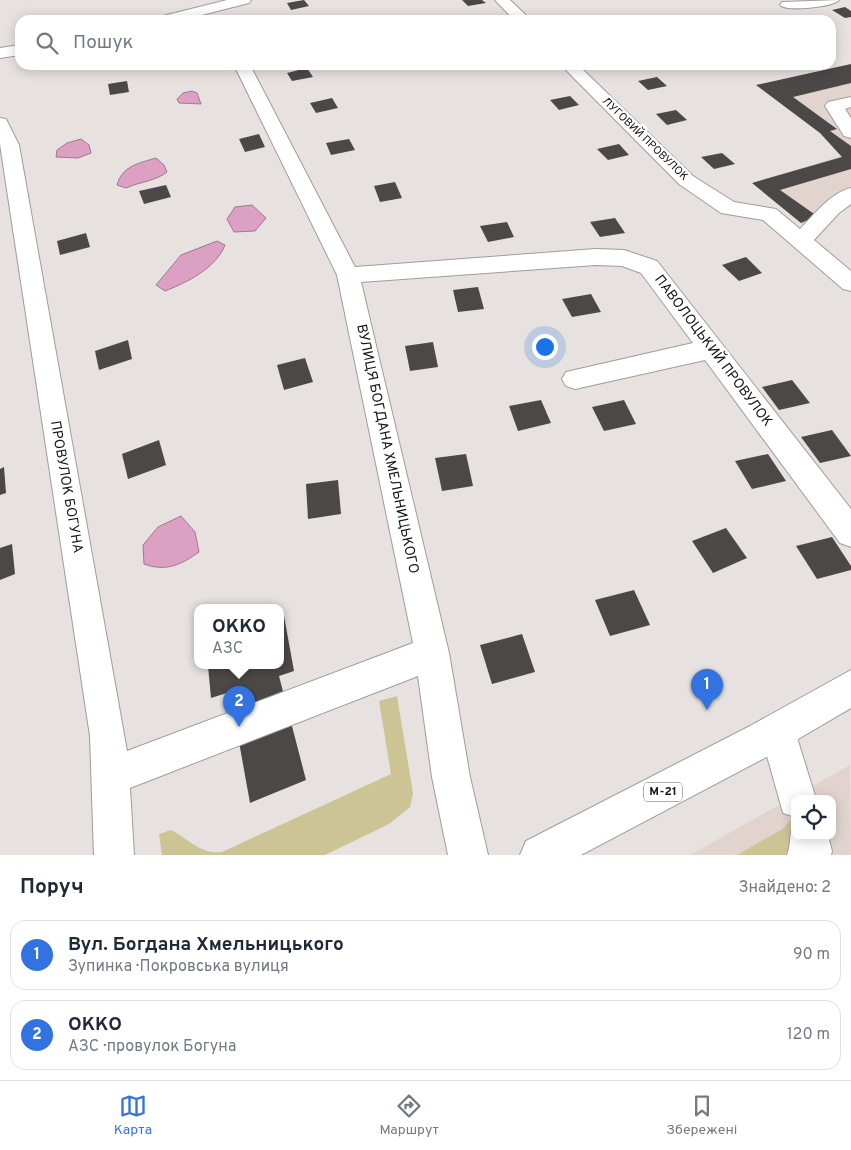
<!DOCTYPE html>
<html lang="uk">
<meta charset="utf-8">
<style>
body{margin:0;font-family:Overpass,sans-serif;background:#f2f2f3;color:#1f2937}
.controls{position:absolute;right:15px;bottom:15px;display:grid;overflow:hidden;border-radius:10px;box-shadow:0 2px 12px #0003}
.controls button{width:45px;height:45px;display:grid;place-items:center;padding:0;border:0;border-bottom:1px solid #e0e1e3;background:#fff;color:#1f2937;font:25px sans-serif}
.you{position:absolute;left:544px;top:346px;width:18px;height:18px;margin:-12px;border:4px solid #fff;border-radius:50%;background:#1a73e8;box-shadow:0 0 0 8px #1a73e833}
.badge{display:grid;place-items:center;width:32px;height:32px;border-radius:50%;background:#3273e1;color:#fff;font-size:16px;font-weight:700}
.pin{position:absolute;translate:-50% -41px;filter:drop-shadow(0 1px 2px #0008)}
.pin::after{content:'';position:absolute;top:26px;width:18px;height:15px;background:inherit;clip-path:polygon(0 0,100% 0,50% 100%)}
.popup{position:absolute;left:194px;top:604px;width:90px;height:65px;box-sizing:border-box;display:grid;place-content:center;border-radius:10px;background:#fff;filter:drop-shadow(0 1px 4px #0005);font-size:16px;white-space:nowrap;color:#747a83}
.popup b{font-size:19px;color:#1f2937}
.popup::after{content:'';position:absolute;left:50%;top:100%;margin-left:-10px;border:10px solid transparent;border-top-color:#fff}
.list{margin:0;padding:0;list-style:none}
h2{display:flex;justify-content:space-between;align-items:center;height:65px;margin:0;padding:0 20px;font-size:21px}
h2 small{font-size:16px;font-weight:400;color:#747a83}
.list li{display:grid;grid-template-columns:32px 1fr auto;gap:15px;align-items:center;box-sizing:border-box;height:70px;margin:0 10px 10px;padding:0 10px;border:1px solid #e0e1e3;border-radius:15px}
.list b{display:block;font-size:19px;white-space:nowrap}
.list p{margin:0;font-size:16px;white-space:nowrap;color:#747a83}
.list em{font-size:16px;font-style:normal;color:#747a83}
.icon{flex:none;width:28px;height:28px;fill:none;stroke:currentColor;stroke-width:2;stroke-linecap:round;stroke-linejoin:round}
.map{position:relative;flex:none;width:851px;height:855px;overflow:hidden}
.search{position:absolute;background:#fff;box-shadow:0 2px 12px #0003;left:15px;right:15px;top:15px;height:55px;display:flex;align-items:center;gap:12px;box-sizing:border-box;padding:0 18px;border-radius:15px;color:#747a83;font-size:19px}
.sheet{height:225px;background:#fff}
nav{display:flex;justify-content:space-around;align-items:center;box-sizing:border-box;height:70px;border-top:1px solid #e0e1e3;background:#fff;font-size:14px;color:#747a83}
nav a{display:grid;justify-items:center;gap:2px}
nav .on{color:#3273e1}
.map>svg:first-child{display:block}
.built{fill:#e1d3ce;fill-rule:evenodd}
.green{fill:#cdc496}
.water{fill:#dca1c2;stroke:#a1778e}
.building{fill:#4d4848}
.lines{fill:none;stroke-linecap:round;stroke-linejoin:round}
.minor-casing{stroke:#a19c9a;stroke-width:2}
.highway-casing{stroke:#a19c9a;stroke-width:2}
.minor{fill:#fff;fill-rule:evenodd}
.highway{fill:#fff;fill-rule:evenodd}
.labels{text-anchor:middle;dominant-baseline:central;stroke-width:5;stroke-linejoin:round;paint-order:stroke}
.far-street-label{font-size:11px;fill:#161414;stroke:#fff}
.shield{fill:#fff;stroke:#5c5a5a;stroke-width:1}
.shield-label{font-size:12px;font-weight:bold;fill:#161414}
.street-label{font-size:14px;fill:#161414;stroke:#fff}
</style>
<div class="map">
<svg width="851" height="855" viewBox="0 0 851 855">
<rect width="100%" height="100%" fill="#e7e2e0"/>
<!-- built -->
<g class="built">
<polygon points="851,64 851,207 839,212 818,237 752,183 841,156 820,133 756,85"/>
<path d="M850,765L851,855H690ZM795,799H832V836H795Z"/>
</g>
<!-- green -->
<g class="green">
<path d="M397,696L413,793L410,807L389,824L325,855H162L159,834L171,830C189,839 201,855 222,852L391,774L379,701Z"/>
<path d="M790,820C797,834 793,841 787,855H737L784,828Z"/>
</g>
<!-- water -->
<g class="water">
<polygon points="192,91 197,93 201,104 179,103 177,99 183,93"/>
<polygon points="81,139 89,145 91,153 78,158 56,157 57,150 67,143"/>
<path d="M156,158L164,165L167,172C156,181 139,182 126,188L117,185C122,166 139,163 156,158Z"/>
<polygon points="252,205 266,218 255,231 234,232 227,219 235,207"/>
<path d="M217,241L225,245C216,268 188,282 165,291L156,285L181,255Z"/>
<path d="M181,516L195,532L199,552C181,565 166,572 144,564L143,545L158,527Z"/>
</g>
<!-- building -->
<g class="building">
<polygon points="304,0 309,6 291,10 287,3"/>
<polygon points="462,0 482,0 486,3 468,6"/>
<polygon points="845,7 851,11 851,17 845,18 832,10"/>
<polygon points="570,15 575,20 553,19"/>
<polygon points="851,64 851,83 793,97 837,129 830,131 851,146 851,169 780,190 817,216 801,223 752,183 842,157 820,133 756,85"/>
<polygon points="528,65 551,65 552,66 533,70"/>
<polygon points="609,65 633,65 633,66 614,70"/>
<polygon points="307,68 313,77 292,81 287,73"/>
<polygon points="657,77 667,86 648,90 638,81"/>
<polygon points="127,81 129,92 110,95 108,84"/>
<polygon points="570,96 579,105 559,110 550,100"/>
<polygon points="332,98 338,108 316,113 310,103"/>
<polygon points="676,110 687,120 667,125 656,114"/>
<polygon points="259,134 265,147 245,152 239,139"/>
<polygon points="349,139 355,150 331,155 326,143"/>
<polygon points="619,144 629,155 608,160 597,149"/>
<polygon points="722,153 735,164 714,169 701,157"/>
<polygon points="395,182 402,198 380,202 374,186"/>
<polygon points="166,185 171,197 144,204 139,191"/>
<polygon points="615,218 625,233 600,237 590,222"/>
<polygon points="507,222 514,237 488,242 480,226"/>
<polygon points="86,233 90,247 60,255 57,241"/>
<polygon points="746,257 762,273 739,281 722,265"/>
<polygon points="478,287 484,309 458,312 453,290"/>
<polygon points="591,294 601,312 572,317 562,299"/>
<polygon points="128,340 132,359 99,370 95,351"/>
<polygon points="433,342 438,367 410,371 405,346"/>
<polygon points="305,358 313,382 284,390 277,365"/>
<polygon points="792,380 810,403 779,410 762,387"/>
<polygon points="541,400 551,423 518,431 509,406"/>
<polygon points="624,400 636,424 604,431 592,407"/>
<polygon points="832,430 851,456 820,463 801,437"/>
<polygon points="159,440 166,465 128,479 122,454"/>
<polygon points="466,454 473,486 442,491 435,458"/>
<polygon points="768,454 786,481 752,489 735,461"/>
<polygon points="4,467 6,493 0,495 0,469"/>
<polygon points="338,480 341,514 308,519 306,484"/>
<polygon points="726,528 747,558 713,573 692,541"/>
<polygon points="832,537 851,566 851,570 817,579 796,546"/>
<polygon points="12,544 15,574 0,580 0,548"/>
<polygon points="634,590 650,625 610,636 595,600"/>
<polygon points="284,616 294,671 279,676 306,780 250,803 230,692 211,698 208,666 280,666 280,617"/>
<polygon points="522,634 535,672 492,684 480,645"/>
</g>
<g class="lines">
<defs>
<g id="minor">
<polygon points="227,0 251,0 249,3 182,20 156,20 159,17"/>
<polygon points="495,0 510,0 531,20 514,20"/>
<path d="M839,0C834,7 785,12 780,5L782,2Z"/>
<polygon points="20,45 20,55 0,58 0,48"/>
<polygon points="234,65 250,65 355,267 596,249 624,250 657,261 851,509 851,547 840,543 705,360 575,389 566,386 562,379 566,372 693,343 641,273 622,266 596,265 361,282 449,653 470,777 488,855 448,855 432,777 418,676 130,788 134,855 94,855 90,736 0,144 0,118 6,119 19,145 127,751 413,643 337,275"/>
<path d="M561,65H578L693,176L734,202L776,209L800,229C815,214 830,193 851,188V204L839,213L814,240L851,271V291L843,289L763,220L721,213L679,184Z"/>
<polygon points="851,97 851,107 845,109 851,118 851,138 844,136 825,106 828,102"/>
<polygon points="778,713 791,718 816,799 795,799 795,817 783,813 760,731 765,718"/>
<path d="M795,821V836H828L832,851L831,855H787C792,843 788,833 795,821Z"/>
</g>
<polygon id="highway" points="851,670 851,708 776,752 581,855 520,855 526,841 750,726"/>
</defs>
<!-- minor casing -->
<use href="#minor" class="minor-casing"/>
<!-- highway casing -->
<use href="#highway" class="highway-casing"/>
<!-- minor -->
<use href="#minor" class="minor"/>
<!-- highway -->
<use href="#highway" class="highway"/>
</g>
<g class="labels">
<!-- far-street labels -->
<g class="far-street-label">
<text transform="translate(645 139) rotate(44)">ЛУГОВИЙ ПРОВУЛОК</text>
</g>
<!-- shield labels -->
<rect class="shield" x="644" y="782.5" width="38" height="19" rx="4"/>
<g class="shield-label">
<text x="663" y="792">М-21</text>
</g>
<!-- street labels -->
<g class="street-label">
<text transform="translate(713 351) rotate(53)">ПАВОЛОЦЬКИЙ ПРОВУЛОК</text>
<text transform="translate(387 449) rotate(78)">ВУЛИЦЯ БОГДАНА ХМЕЛЬНИЦЬКОГО</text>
<text transform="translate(66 487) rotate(80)">ПРОВУЛОК БОГУНА</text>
</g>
</g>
</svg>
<div class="controls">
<button><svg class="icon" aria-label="locate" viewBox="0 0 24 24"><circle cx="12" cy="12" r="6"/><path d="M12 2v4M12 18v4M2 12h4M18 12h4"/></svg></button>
</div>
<div class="you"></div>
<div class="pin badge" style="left:707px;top:710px">1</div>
<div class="pin badge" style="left:239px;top:727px">2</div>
<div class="popup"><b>ОККО</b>АЗС</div>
<div class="search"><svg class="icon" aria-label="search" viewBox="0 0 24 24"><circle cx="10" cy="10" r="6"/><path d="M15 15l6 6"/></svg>Пошук</div>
</div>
<section class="sheet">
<h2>Поруч<small>Знайдено: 2</small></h2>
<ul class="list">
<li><span class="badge">1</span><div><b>Вул. Богдана Хмельницького</b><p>Зупинка · Покровська вулиця</p></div><em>90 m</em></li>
<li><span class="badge">2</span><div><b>ОККО</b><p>АЗС · провулок Богуна</p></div><em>120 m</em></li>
</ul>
</section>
<nav>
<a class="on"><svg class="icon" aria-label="map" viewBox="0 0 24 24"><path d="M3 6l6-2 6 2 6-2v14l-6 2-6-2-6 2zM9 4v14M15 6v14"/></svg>Карта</a>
<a><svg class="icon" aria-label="directions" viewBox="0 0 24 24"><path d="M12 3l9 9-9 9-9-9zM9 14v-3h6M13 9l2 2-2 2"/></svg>Маршрут</a>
<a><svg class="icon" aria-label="saved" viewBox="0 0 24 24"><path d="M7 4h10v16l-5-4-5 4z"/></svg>Збережені</a>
</nav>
